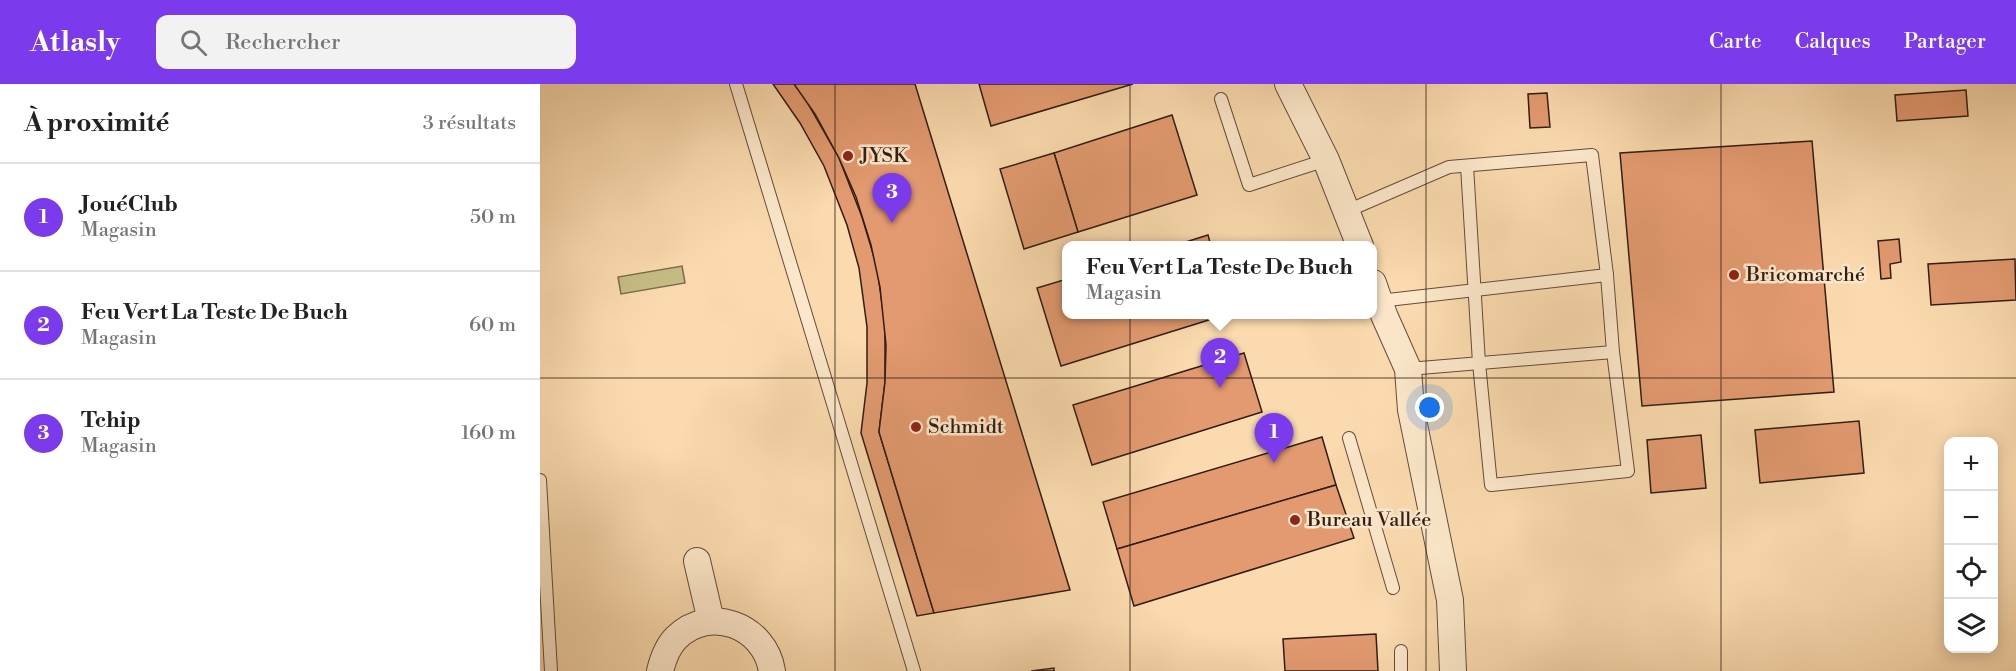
<!DOCTYPE html>
<html lang="fr">
<meta charset="utf-8">
<style>
body{margin:0;font-family:"Libre Bodoni",serif;background:#f2f2f2;color:#222}
.controls{position:absolute;right:18px;bottom:18px;display:grid;overflow:hidden;border-radius:12px;box-shadow:0 3px 15px #0003}
.controls button{width:54px;height:54px;display:grid;place-items:center;padding:0;border:0;border-bottom:2px solid #e0e0e0;background:#fff;color:#222;font:30px sans-serif}
.you{position:absolute;left:890px;top:324px;width:21px;height:21px;margin:-15px;border:4px solid #fff;border-radius:50%;background:#1a73e8;box-shadow:0 0 0 9px #1a73e833}
.badge{display:grid;place-items:center;width:39px;height:39px;border-radius:50%;background:#7c3aed;color:#fff;font-size:20px;font-weight:700}
.pin{position:absolute;translate:-50% -50px;filter:drop-shadow(0 2px 3px #0008)}
.pin::after{content:'';position:absolute;top:32px;width:21px;height:18px;background:inherit;clip-path:polygon(0 0,100% 0,50% 100%)}
.popup{position:absolute;left:522px;top:157px;width:315px;height:78px;box-sizing:border-box;display:grid;place-content:center;border-radius:12px;background:#fff;filter:drop-shadow(0 2px 4px #0005);font-size:20px;white-space:nowrap;color:#767676}
.popup b{font-size:22px;color:#222}
.popup::after{content:'';position:absolute;left:50%;top:100%;margin-left:-12px;border:12px solid transparent;border-top-color:#fff}
.list{margin:0;padding:0;list-style:none}
h2{display:flex;justify-content:space-between;align-items:center;height:78px;margin:0;padding:0 24px;font-size:26px}
h2 small{font-size:20px;font-weight:400;color:#767676}
.list li{display:grid;grid-template-columns:39px 1fr auto;gap:18px;align-items:center;box-sizing:border-box;height:108px;padding:0 24px;border-top:2px solid #e0e0e0}
.list b{display:block;font-size:22px;white-space:nowrap}
.list p{margin:0;font-size:20px;white-space:nowrap;color:#767676}
.list em{font-size:20px;font-style:normal;color:#767676}
.icon{flex:none;width:33px;height:33px;fill:none;stroke:currentColor;stroke-width:2;stroke-linecap:round;stroke-linejoin:round}
.map{position:relative;flex:none;width:1476px;height:587px;overflow:hidden}
header{display:flex;align-items:center;gap:36px;box-sizing:border-box;height:84px;padding:0 30px;background:#7c3aed;color:#fff}
header strong{font-size:28px}
nav{display:flex;gap:33px;margin-inline-start:auto;font-size:21px}
.search{width:420px;height:54px;background:#f2f2f2;display:flex;align-items:center;gap:15px;box-sizing:border-box;padding:0 21px;border-radius:12px;color:#767676;font-size:22px}
main{display:flex}
aside{flex:1;background:#fff}
.map>svg:first-child{display:block}
.green{fill:#c5bd85;stroke:#7b6d4d;stroke-width:1.5}
.building{fill:#e39a70;stroke:#311d15;stroke-width:1.5}
.lines{fill:none;stroke-linecap:round;stroke-linejoin:round}
.lane-casing{stroke:#634c3b;stroke-width:14}
.street-casing{stroke:#634c3b;stroke-width:28}
.lane{stroke:#fce7ca;stroke-width:12}
.street{stroke:#fce7ca;stroke-width:26}
.grid{fill:none;stroke:#311d15;stroke-width:1.5;stroke-opacity:0.55}
.poi-dot{fill:#8f2418;stroke:#fce7ca;stroke-width:2}
.labels{text-anchor:middle;dominant-baseline:central;stroke-width:5;stroke-linejoin:round;paint-order:stroke}
.poi-label{font-size:20px;fill:#311d15;stroke:#fce7ca;text-anchor:start}
</style>
<header>
<strong>Atlasly</strong>
<div class="search"><svg class="icon" aria-label="search" viewBox="0 0 24 24"><circle cx="10" cy="10" r="6"/><path d="M15 15l6 6"/></svg>Rechercher</div>
<nav><a>Carte</a><a>Calques</a><a>Partager</a></nav>
</header>
<main>
<aside>
<h2>À proximité<small>3 résultats</small></h2>
<ul class="list">
<li><span class="badge">1</span><div><b>JouéClub</b><p>Magasin</p></div><em>50 m</em></li>
<li><span class="badge">2</span><div><b>Feu Vert La Teste De Buch</b><p>Magasin</p></div><em>60 m</em></li>
<li><span class="badge">3</span><div><b>Tchip</b><p>Magasin</p></div><em>160 m</em></li>
</ul>
</aside>
<div class="map">
<svg width="1476" height="587" viewBox="0 0 1476 587">
<rect width="100%" height="100%" fill="#fadaae"/>
<filter id="stains"><feTurbulence type="fractalNoise" baseFrequency=".00333" numOctaves="4"/><feColorMatrix values="0 0 0 0 .2 0 0 0 0 .09 0 0 0 0 .02 0 0 0 .5 -.17"/></filter>
<radialGradient id="worn" r=".72"><stop offset=".6" stop-color="#630" stop-opacity="0"/><stop offset="1" stop-color="#630" stop-opacity=".3"/></radialGradient>
<!-- green -->
<polygon class="green" points="142,182 145,199 81,210 78,193"/>
<!-- building -->
<g class="building">
<polygon points="233,0 254,0 263,11 299,74 322,133 337,183 345,242 345,298 339,348 394,529 377,532 321,349 327,299 327,243 319,184 307,141 284,82 260,39"/>
<polygon points="254,0 375,0 530,506 394,529 339,348 345,298 346,261 340,203 331,161 316,113 299,74 275,30"/>
<polygon points="439,0 593,0 451,42"/>
<polygon points="1426,6 1428,32 1357,37 1355,11"/>
<polygon points="1007,9 1010,43 990,44 988,10"/>
<polygon points="632,31 657,111 538,148 514,69"/>
<polygon points="1272,57 1294,308 1102,322 1080,69"/>
<polygon points="514,69 538,148 484,165 460,85"/>
<polygon points="668,151 671,162 633,162"/>
<polygon points="1359,155 1361,178 1350,180 1351,194 1341,195 1338,157"/>
<polygon points="1475,175 1476,216 1391,221 1388,180"/>
<polygon points="527,195 527,230 688,230 521,282 497,204"/>
<polygon points="704,269 722,328 552,381 533,321"/>
<polygon points="1319,337 1324,389 1220,399 1215,346"/>
<polygon points="1161,351 1166,404 1111,409 1107,356"/>
<polygon points="782,353 796,401 577,465 563,418"/>
<polygon points="796,401 814,454 594,522 577,465"/>
<polygon points="836,550 838,587 745,587 743,555"/>
<polygon points="514,584 514,587 491,587"/>
</g>
<g class="lines">
<defs>
<g id="lane">
<polyline points="196,0 374,587"/>
<polyline points="681,15 709,101 786,76"/>
<polyline points="927,82 939,279 951,401 1088,387 1073,268"/>
<polyline points="807,127 909,83 1052,71 1067,191"/>
<polyline points="839,217 1067,191 1073,268 868,285"/>
<polyline points="809,354 853,504"/>
<polyline points="0,396 11,587"/>
<polyline points="861,567 861,587"/>
</g>
<g id="street">
<polyline points="748,0 786,76 820,162"/>
<polyline points="833,199 844,231 868,285 871,326 910,516 913,587"/>
<polyline points="157,477 171,537"/>
<path d="M120,587C123,575 127,563 136,554C170,520 225,542 232,587"/>
</g>
</defs>
<!-- lane casing -->
<use href="#lane" class="lane-casing"/>
<!-- street casing -->
<use href="#street" class="street-casing"/>
<!-- lane -->
<use href="#lane" class="lane"/>
<!-- street -->
<use href="#street" class="street"/>
</g>
<!-- grid -->
<path class="grid" d="M295,0V587M590,0V587M886,0V587M1181,0V587M0,294H1476"/>
<!-- markers -->
<g class="poi-dot">
<circle cx="308" cy="72" r="6"/>
<circle cx="1194" cy="191" r="6"/>
<circle cx="376" cy="343" r="6"/>
<circle cx="755" cy="436" r="6"/>
</g>
<g class="labels">
<!-- poi labels -->
<g class="poi-label">
<text x="320" y="72">JYSK</text>
<text x="1206" y="191">Bricomarché</text>
<text x="388" y="343">Schmidt</text>
<text x="767" y="436">Bureau Vallée</text>
</g>
</g>
<rect width="100%" height="100%" filter="url(#stains)"/>
<rect width="100%" height="100%" fill="url(#worn)"/>
</svg>
<div class="controls">
<button>+</button>
<button>−</button>
<button><svg class="icon" aria-label="locate" viewBox="0 0 24 24"><circle cx="12" cy="12" r="6"/><path d="M12 2v4M12 18v4M2 12h4M18 12h4"/></svg></button>
<button><svg class="icon" aria-label="layers" viewBox="0 0 24 24"><path d="M12 4l9 5-9 5-9-5zM3 14l9 5 9-5"/></svg></button>
</div>
<div class="you"></div>
<div class="pin badge" style="left:734px;top:379px">1</div>
<div class="pin badge" style="left:680px;top:304px">2</div>
<div class="popup"><b>Feu Vert La Teste De Buch</b>Magasin</div>
<div class="pin badge" style="left:352px;top:139px">3</div>
</div>
</main>
